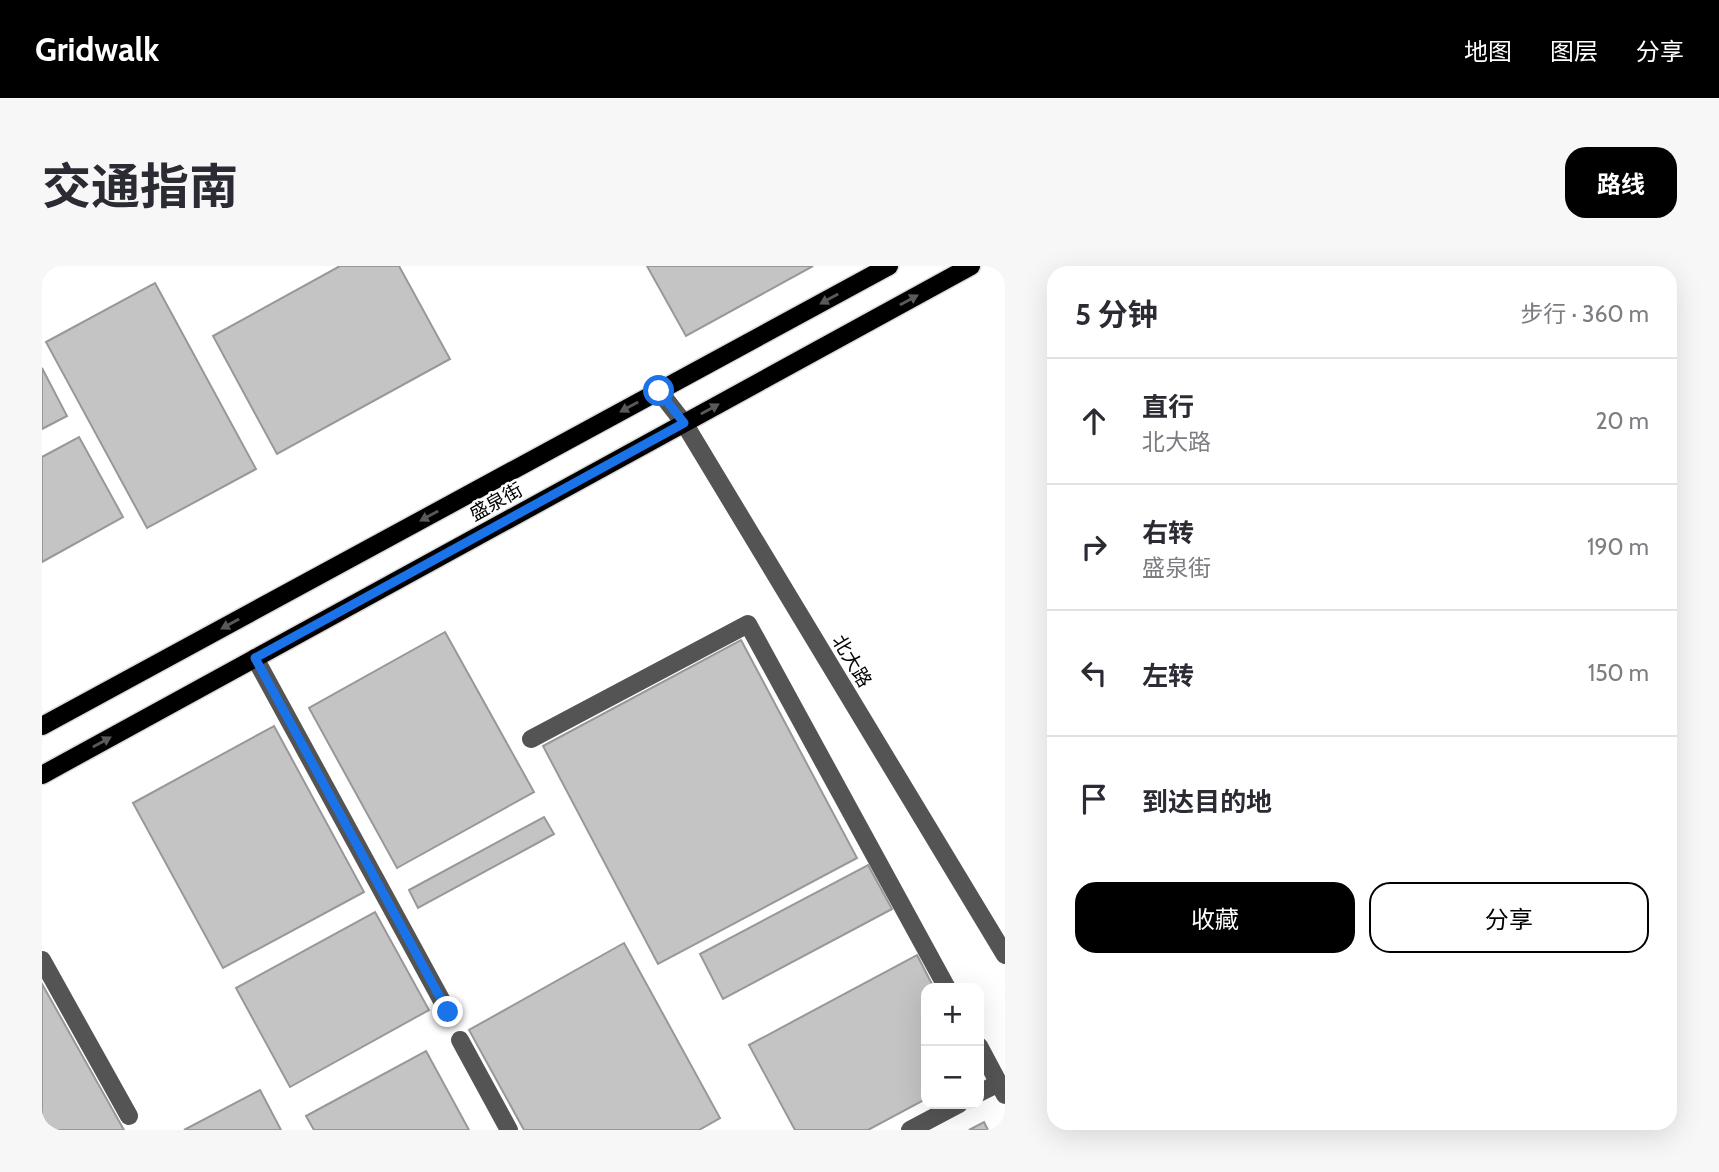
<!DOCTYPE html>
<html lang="zh">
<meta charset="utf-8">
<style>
body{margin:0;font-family:Cabin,"Noto Sans SC",sans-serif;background:#f7f7f7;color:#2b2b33}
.controls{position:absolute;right:21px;bottom:21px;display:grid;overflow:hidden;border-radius:14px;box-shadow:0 7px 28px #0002}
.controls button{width:63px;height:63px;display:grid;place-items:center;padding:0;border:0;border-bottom:2px solid #e1e1e2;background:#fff;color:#2b2b33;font:35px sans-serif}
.stop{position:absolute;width:21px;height:21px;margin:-16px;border:5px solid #1a73e8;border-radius:50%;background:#fff}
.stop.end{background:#1a73e8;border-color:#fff;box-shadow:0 2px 7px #0008}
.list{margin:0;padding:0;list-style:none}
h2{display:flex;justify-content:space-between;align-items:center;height:91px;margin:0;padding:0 28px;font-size:30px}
h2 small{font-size:23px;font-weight:400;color:#7c7c81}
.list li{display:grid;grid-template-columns:46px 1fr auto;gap:21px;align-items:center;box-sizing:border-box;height:126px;padding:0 28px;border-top:2px solid #e1e1e2}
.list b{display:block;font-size:26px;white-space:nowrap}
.list p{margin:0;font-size:23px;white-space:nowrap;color:#7c7c81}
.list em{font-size:23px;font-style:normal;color:#7c7c81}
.actions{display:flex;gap:14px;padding:21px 28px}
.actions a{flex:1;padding:16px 0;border:2px solid #000;border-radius:21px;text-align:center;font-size:24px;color:#000}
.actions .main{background:#000;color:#fff}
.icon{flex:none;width:38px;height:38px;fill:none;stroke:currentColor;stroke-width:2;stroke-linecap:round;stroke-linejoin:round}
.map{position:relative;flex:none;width:963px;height:864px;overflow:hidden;border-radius:21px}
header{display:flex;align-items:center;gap:42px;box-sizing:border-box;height:98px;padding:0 35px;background:#000;color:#fff}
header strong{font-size:33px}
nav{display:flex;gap:38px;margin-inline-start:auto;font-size:24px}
.intro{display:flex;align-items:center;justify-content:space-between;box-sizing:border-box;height:168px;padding:0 42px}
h1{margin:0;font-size:49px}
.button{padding:18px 32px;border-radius:21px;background:#000;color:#fff;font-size:24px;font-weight:700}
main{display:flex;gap:42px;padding:0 42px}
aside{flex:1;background:#fff;border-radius:21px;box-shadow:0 7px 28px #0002}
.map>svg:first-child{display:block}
.building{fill:#c4c4c4;stroke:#989898;stroke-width:2}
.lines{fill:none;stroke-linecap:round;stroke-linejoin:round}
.major-casing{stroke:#dbdbdb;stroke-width:21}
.minor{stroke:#545454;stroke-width:18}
.major{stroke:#000;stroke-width:18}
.oneway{fill:#595959}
.route{stroke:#1a73e8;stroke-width:9}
.labels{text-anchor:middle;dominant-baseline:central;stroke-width:5;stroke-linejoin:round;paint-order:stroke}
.street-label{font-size:19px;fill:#000;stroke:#fff}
</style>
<header>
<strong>Gridwalk</strong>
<nav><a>地图</a><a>图层</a><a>分享</a></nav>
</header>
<div class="intro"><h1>交通指南</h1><a class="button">路线</a></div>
<main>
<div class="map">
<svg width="963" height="864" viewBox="0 0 963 864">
<rect width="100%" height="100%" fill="#fff"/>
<!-- building -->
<g class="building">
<polygon points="298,0 357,0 408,93 235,188 171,70"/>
<polygon points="605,0 771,0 644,70"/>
<polygon points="113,17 214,203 105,262 4,76"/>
<polygon points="0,102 25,150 0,163"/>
<polygon points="37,171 81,251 0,296 0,191"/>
<polygon points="403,366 492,526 355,602 267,442"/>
<polygon points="699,374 815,592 616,698 501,480"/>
<polygon points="232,460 322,626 181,702 91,537"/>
<polygon points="502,551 512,568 376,642 367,624"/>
<polygon points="826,599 850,643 681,733 658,688"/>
<polygon points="333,646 387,744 248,821 194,722"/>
<polygon points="582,677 678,852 657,864 482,864 427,764"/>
<polygon points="875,689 892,722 884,722 884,833 826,864 753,864 707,779"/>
<polygon points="0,718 82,864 0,864"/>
<polygon points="384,785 427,864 272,864 264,850"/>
<polygon points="218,824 239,864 142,864"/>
<polygon points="942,856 946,864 927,864"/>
</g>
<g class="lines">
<defs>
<g id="major">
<polyline points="0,460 847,0"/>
<polyline points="0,509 929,0"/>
</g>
</defs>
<!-- major casing -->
<use href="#major" class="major-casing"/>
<!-- minor -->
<g class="minor">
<polyline points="617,125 642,157 963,689"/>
<polyline points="213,392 406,746"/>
<polyline points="489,473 706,358 905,722"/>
<polyline points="0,694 87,850"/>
<polyline points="418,774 467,864"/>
<polyline points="937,780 963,829"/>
<polyline points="937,827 957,817"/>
<polyline points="868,864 917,838"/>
</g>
<!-- major -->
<use href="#major" class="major"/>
</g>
<!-- one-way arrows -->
<defs><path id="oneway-solid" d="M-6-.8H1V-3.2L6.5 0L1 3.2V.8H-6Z" transform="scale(1.75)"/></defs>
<g class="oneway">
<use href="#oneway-solid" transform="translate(787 33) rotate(151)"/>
<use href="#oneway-solid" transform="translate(867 34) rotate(-29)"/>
<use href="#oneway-solid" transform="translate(587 141) rotate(151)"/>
<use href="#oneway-solid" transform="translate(668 143) rotate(-29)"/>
<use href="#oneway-solid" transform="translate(387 250) rotate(151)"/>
<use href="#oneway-solid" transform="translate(188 358) rotate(151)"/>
<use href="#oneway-solid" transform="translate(60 476) rotate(-29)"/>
</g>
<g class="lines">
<!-- route -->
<polyline class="route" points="406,746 213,392 642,157 617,125"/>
</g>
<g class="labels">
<!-- street labels -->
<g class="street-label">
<text transform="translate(454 236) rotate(-29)">盛泉街</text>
<text transform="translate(810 395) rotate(59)">北大路</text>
</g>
</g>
</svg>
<div class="controls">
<button>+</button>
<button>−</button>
</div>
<div class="stop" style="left:617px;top:125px"></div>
<div class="stop end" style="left:406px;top:746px"></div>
</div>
<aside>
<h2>5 分钟<small>步行 · 360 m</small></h2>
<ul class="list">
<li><svg class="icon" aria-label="ahead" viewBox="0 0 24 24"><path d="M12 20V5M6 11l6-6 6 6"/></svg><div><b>直行</b><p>北大路</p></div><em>20 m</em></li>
<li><svg class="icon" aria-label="right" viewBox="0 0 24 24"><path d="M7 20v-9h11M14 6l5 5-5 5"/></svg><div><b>右转</b><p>盛泉街</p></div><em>190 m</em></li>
<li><svg class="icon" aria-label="left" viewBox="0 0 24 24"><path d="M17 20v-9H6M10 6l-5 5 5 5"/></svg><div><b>左转</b></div><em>150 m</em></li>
<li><svg class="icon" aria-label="arrive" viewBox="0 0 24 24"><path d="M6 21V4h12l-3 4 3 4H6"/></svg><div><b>到达目的地</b></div></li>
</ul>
<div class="actions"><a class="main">收藏</a><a>分享</a></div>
</aside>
</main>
